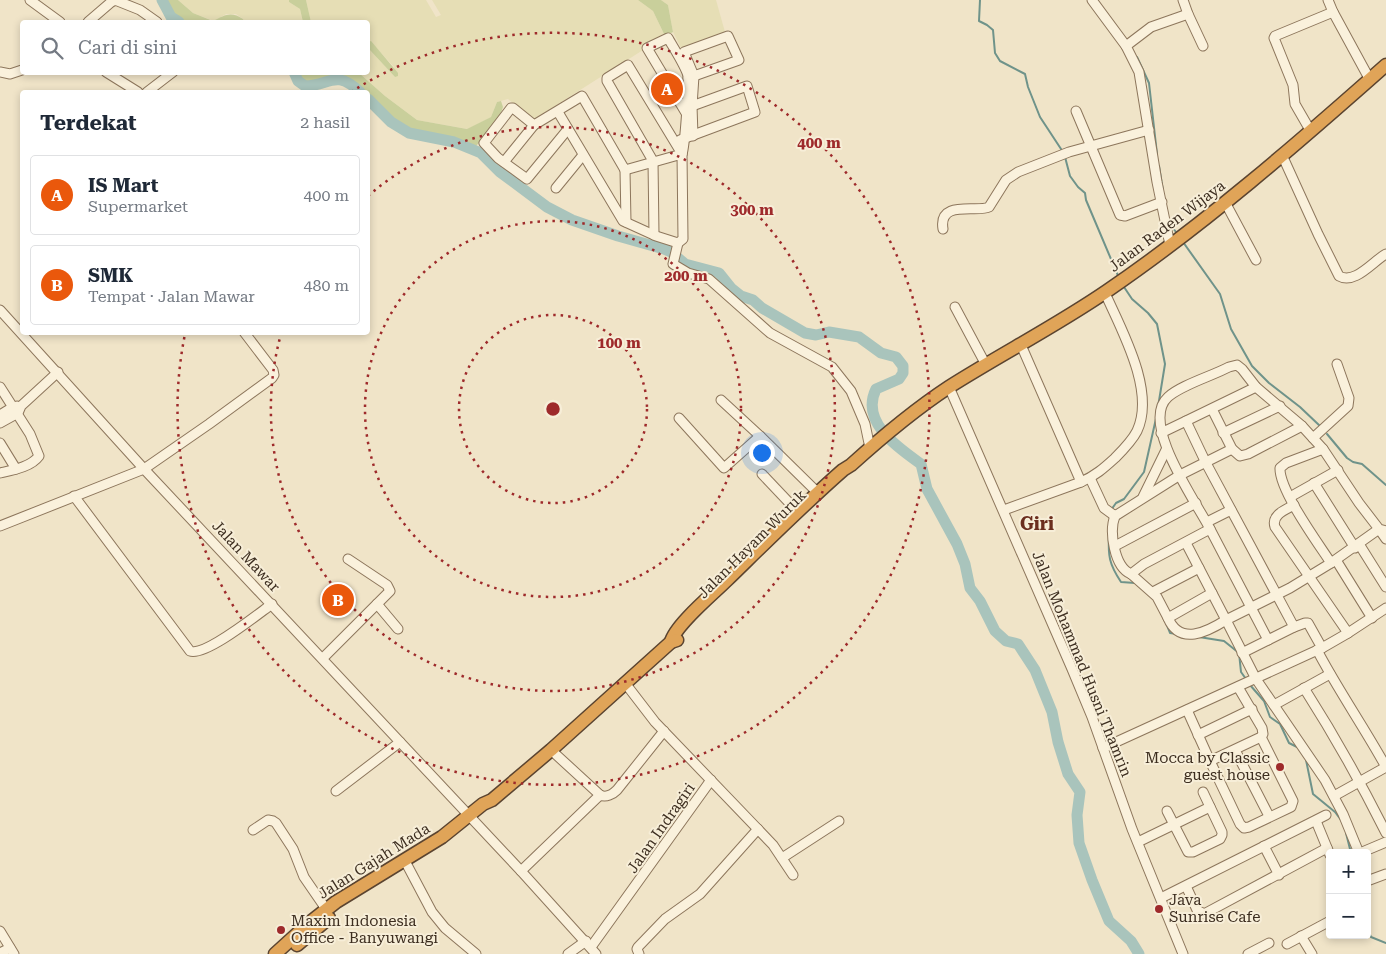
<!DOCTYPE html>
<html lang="id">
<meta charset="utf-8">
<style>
body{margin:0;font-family:"Roboto Serif",serif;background:#f6f6f7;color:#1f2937}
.controls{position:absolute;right:15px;bottom:15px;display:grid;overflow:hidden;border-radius:5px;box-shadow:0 2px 8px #0003}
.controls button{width:45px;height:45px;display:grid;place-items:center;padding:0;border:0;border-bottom:1px solid #e0e1e3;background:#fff;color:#1f2937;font:25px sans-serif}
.you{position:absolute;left:761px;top:452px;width:18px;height:18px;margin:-12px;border:4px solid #fff;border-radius:50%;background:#1a73e8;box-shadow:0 0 0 8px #1a73e833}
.badge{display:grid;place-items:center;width:32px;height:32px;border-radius:50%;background:#ea580c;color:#fff;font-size:16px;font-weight:700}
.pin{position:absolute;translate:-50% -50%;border:2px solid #fff;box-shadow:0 1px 5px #0006}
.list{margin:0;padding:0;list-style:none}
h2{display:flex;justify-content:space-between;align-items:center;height:65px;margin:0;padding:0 20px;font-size:21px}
h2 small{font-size:16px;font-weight:400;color:#747a83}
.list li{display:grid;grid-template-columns:32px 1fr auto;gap:15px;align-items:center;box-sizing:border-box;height:80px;margin:0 10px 10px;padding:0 10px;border:1px solid #e0e1e3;border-radius:5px}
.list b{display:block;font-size:19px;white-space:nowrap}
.list p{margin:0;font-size:16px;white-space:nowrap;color:#747a83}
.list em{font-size:16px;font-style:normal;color:#747a83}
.icon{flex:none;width:28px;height:28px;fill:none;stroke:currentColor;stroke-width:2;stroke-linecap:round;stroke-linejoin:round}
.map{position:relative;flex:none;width:1386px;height:954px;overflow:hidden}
.search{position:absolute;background:#fff;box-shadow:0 2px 8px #0003;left:20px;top:20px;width:350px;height:55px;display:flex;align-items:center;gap:12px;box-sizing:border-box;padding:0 18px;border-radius:5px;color:#747a83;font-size:19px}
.panel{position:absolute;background:#fff;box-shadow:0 2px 8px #0003;left:20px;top:90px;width:350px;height:245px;border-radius:5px}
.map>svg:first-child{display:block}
.farmland{fill:#e6deb5}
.green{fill:#c9cf9b}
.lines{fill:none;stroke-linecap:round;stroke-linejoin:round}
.stream{stroke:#6f938a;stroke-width:2}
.river{stroke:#a9c4bc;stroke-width:11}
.minor-casing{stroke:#8d765c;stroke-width:11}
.highway-casing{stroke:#5b4430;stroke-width:15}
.minor{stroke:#faf1dc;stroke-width:9}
.highway{stroke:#e0a458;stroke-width:12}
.ring{fill:none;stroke:#9e2a2b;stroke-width:2.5;stroke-dasharray:2.5 5}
.poi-dot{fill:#9e2a2b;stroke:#f7eed8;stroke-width:2}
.labels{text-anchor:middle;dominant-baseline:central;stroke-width:4;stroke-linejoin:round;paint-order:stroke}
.street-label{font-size:15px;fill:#3d2e20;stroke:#f7eed8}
.poi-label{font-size:15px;fill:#3d2e20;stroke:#f7eed8;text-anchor:start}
.quarter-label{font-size:18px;font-weight:bold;fill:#6b2e1e;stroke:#f7eed8}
.centre{fill:#9e2a2b;stroke:#f7eed8;stroke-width:2.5}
.ring-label{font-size:15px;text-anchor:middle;font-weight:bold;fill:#9e2a2b;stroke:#f7eed8;stroke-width:4;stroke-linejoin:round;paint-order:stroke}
</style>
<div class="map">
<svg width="1386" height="954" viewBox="0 0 1386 954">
<rect width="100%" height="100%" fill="#f0e4c8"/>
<!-- farmland -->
<g class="farmland">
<polygon points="178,0 289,0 289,2 300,9 303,22 244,22 243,19 236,14 226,14 214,21 193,13"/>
<polygon points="306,0 426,0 436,17 441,15 432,0 638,0 653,11 665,36 533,120 508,99 497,102 491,117 468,129 417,120 385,96 359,73 368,72 368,48 395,77 394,67 371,42 368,42 368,22 311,22"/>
<polygon points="661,0 716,0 725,32 681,48 673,32 668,5"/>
</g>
<!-- green -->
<g class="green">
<path d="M162,0H178L193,13L213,21C225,15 231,11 243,19L244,22H179L171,17Z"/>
<polygon points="289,0 306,0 311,22 303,22 300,9 289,2"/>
<polygon points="638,0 661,0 668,5 673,32 665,36 653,11"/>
<polygon points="371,41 398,73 398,76 395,77 368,48 368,42"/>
<path d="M294,73H359L385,96L417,120L467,129L491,117L497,102L501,101L503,107L501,113L474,149L454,142L409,133L391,122L368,99V92H360C335,69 331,85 305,86L298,81Z"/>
</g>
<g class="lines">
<!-- stream -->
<g class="stream">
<polyline points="980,0 979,21 987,25 993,30 995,53 1000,61 1025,74 1028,87 1040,117 1063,152"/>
<polyline points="1137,57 1149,83 1157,154"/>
<polyline points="1065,157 1070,176 1078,187 1085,193 1086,200 1119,278"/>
<polyline points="1159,166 1163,191"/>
<polyline points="1169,223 1176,232"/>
<polyline points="1183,242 1220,294 1231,329 1252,366 1269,383 1300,407 1320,426"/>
<polyline points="1124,287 1132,299 1148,313 1157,324 1165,364 1158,407"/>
<polyline points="1327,434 1347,458 1353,462 1362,464 1386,485"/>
<polyline points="1111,510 1116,503 1124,499 1144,472 1157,414"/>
<path d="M1109,535C1108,556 1109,564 1121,582L1135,583"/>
<polyline points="1166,623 1170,633 1177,634"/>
<polyline points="1199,637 1224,641 1239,653 1241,672 1246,679"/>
<polyline points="1250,685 1264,701 1270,717 1280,724 1289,743 1299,748"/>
<polyline points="1306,760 1313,794 1335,812 1341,820"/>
<polyline points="1346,833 1351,853"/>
<polyline points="1367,928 1371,937 1386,943"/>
</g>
<!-- river -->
<g class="river">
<polyline points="162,0 171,17 179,22"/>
<path d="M294,72L298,81L305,86C331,85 335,69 360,92"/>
<path d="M368,99L391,122L409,133L454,142L481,153L500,172L547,207L572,220L618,236L664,249L671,252L685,264L719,273L731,288L741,296L753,300L762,308L805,333L816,335L829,332L859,337L881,353L896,357L903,366V373L899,379L876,389C860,422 897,447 921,464L927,489L957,544L965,564L970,588L980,601L995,631L1006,641L1018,644L1035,670L1052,712L1058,742L1068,774L1080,792L1077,815L1079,843L1092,880L1109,921L1131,941L1139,954"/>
</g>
<defs>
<g id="minor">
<polyline points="30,0 60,22"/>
<polyline points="1092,0 1126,46 1139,72 1157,182 1170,245"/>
<polyline points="1183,0 1188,14 1203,46"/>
<polyline points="1328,0 1333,12 1370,80"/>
<polyline points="88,22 110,3 115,0 140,10 157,22"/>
<polygon points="728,36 739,60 694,76 684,52"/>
<polyline points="1126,46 1151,27 1188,14"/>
<polyline points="0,72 10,74 22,70"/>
<polyline points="106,72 138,92"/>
<polyline points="147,92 173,72"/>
<polyline points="692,106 693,136"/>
<polyline points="1076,111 1120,215 1125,216 1162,202"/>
<polyline points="558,112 623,221 656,236 678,243 673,264 688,273 709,279 770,333 832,367 851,391 865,424 870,448"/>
<polyline points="568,129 527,179 498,158 484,143 511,108 513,108 534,125 582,96 625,170 682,154 683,239 678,243"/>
<polyline points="1310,130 1295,104 1293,85 1274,38 1275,36 1333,12"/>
<polyline points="680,140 755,112 747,86 692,106 694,76 688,78"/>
<path d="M682,154C685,146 689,84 688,76C686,67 673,47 668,38L647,48L686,113"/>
<path d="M1282,155L1318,234L1339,276C1355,285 1373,261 1386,254"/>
<polyline points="504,162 534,125"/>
<polyline points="625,170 626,222"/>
<polyline points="556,188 583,155"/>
<polyline points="1225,202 1256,260"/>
<path d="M943,229C938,199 978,213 989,207L1006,180L1018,172L1069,152L1149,130"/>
<polyline points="654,235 653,161 607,81 607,78 628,65 682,154"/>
<polyline points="955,307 986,365"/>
<polyline points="0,310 144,469 521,871 596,954"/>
<path d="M0,387L30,434L39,456C31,467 13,470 0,473"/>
<polyline points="949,387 1072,669 1092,717 1132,829 1183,954"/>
<polyline points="721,400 760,436 818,493"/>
<polyline points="1212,409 1232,449 1240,456 1248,454 1302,426"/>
<polyline points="0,415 13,407 17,406"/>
<polyline points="679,418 724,468 760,436"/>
<polyline points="1186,421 1256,387"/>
<polyline points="0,423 18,413 21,406 58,372"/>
<polyline points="1161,433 1186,421 1206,463 1294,627 1305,623 1308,623 1322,648"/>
<polyline points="1223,433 1280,406"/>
<polyline points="1313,438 1348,406 1349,398 1337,364"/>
<polyline points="0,443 16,469"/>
<polyline points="762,474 798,512"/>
<polyline points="1090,478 1104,508 1115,516 1180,475 1232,449"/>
<path d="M1081,482C1095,476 1104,468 1115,458C1123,450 1132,441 1137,431C1156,391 1121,329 1105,293"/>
<polyline points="1314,483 1355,548"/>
<path d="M74,496L190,651C205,657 258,614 272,604"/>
<polyline points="1143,497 1166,450"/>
<polyline points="1290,497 1338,470"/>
<path d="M1294,505C1285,510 1271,515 1275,527L1348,633"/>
<polyline points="1004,510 1081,482 1021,345"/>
<path d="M1115,516C1109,531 1114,567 1131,574L1144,564L1210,529L1268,640L1294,627"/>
<polyline points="1207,522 1231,510"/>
<polyline points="0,526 144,469 209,424 272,378 274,375 273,370 244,332"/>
<path d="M1210,529C1197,503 1139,423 1168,397C1181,385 1212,376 1229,367L1237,365L1242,369L1256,387L1302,426L1323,449"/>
<path d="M1386,531L1379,529L1359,503L1323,449L1286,463L1280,468C1279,490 1318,543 1331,563L1379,529L1386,539"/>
<polyline points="1359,544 1386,587"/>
<polyline points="1115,546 1196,503"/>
<polyline points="1336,560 1372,618"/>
<polyline points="1331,563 1290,588 1226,620 1256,679 1325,780 1343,814 1359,853"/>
<polyline points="1131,574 1157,597 1168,618 1212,593"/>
<polyline points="1153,592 1199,568"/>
<polyline points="377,604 398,629"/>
<path d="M1168,618C1180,646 1207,632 1226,620L1186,543"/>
<path d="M1317,650C1338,690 1364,727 1386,767"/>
<polyline points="1242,653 1268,640"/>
<polyline points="323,658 390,591 387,585 348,559"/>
<polyline points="625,683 655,722 773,845 793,875"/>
<path d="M1304,688C1334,735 1361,783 1386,833"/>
<polyline points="1274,705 1330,674"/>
<polyline points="1187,710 1210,761 1261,737 1263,734 1262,728 1238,687"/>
<polyline points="1198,735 1252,709"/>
<polyline points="1103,748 1322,648 1348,633 1386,608"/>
<path d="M551,750L600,795C606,798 613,794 617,790L664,731"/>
<polyline points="1235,750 1269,816"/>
<polyline points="1210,761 1240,824 1244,828 1249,827 1291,807 1293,801 1261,737"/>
<polyline points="336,791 400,742"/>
<polyline points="1334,796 1386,767"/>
<polyline points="1167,811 1188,852 1193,852 1220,839 1222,835 1222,832 1203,792"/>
<polyline points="1316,821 1330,855"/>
<polyline points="253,830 268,820 273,821 276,823 293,849 304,877 326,909"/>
<polyline points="1138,842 1210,807"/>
<polyline points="1264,846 1279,875"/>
<polyline points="1360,853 1386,842"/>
<polyline points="782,858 839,821"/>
<polyline points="405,861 432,912 445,928 476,954"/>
<polyline points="521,871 600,795"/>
<polyline points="1367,881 1386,874"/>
<polyline points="1186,886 1197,910 1204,914 1327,848"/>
<polyline points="1161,898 1326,815"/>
<polyline points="0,931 14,954"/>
<polyline points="1301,936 1312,954"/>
<polyline points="1287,944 1330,921"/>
<polyline points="591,947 711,780"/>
<polyline points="0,953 10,948"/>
<polyline points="568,954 586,941"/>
<polyline points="639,954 637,949 638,947 665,919 700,894 758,829"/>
<polyline points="1248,954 1269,943"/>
</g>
<g id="highway">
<path d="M671,642C675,625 714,593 727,580C765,543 803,505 843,470L851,465C882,437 914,410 949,387C1001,354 1056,326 1107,291C1205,224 1298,143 1386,65"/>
<polyline points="297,945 329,918"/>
<polyline points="275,954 308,924 336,902 442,837 483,804 492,800 551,750 671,642 677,640"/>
</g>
</defs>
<!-- minor casing -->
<use href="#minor" class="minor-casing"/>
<!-- highway casing -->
<use href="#highway" class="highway-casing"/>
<!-- minor -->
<use href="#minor" class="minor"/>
<!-- highway -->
<use href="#highway" class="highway"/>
</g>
<!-- distance rings -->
<g class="ring">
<circle cx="553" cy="409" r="94"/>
<circle cx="553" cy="409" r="188"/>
<path d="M368 196A282 282 0 1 1 281 334"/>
<path d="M351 92A376 376 0 1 1 185 334"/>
</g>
<!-- markers -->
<g class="poi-dot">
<circle cx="1280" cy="767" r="5"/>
<circle cx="1159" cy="909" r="5"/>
<circle cx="281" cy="930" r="5"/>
</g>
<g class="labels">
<!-- street labels -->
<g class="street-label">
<text transform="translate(1167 226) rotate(-37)">Jalan Raden Wijaya</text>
<text transform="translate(752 544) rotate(-45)">Jalan Hayam Wuruk</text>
<text transform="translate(246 556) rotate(47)">Jalan Mawar</text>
<text transform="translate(1082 664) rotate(68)">Jalan Mohammad Husni Thamrin</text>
<text transform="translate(661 828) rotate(-55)">Jalan Indragiri</text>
<text transform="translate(374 861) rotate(-32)">Jalan Gajah Mada</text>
</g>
<!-- poi labels -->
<g class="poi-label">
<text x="1270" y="758" text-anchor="end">Mocca by Classic<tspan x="1270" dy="17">guest house</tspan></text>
<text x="1169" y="900">Java<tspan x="1169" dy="17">Sunrise Cafe</tspan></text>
<text x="291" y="921">Maxim Indonesia<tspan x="291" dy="17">Office - Banyuwangi</tspan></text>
</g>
<!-- quarter labels -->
<g class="quarter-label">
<text x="1037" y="523">Giri</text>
</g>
</g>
<circle cx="553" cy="409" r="8" class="centre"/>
<g class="ring-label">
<text x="819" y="148">400 m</text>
<text x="752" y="215">300 m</text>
<text x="686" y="281">200 m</text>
<text x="619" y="348">100 m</text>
</g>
</svg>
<div class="controls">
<button>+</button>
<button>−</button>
</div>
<div class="you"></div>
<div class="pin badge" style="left:667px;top:89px">A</div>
<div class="pin badge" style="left:338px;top:600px">B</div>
<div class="search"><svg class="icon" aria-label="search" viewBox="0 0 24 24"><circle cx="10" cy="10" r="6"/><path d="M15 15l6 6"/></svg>Cari di sini</div>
<section class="panel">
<h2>Terdekat<small>2 hasil</small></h2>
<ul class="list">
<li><span class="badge">A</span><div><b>IS Mart</b><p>Supermarket</p></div><em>400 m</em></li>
<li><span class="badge">B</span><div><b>SMK</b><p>Tempat · Jalan Mawar</p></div><em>480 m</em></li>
</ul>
</section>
</div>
